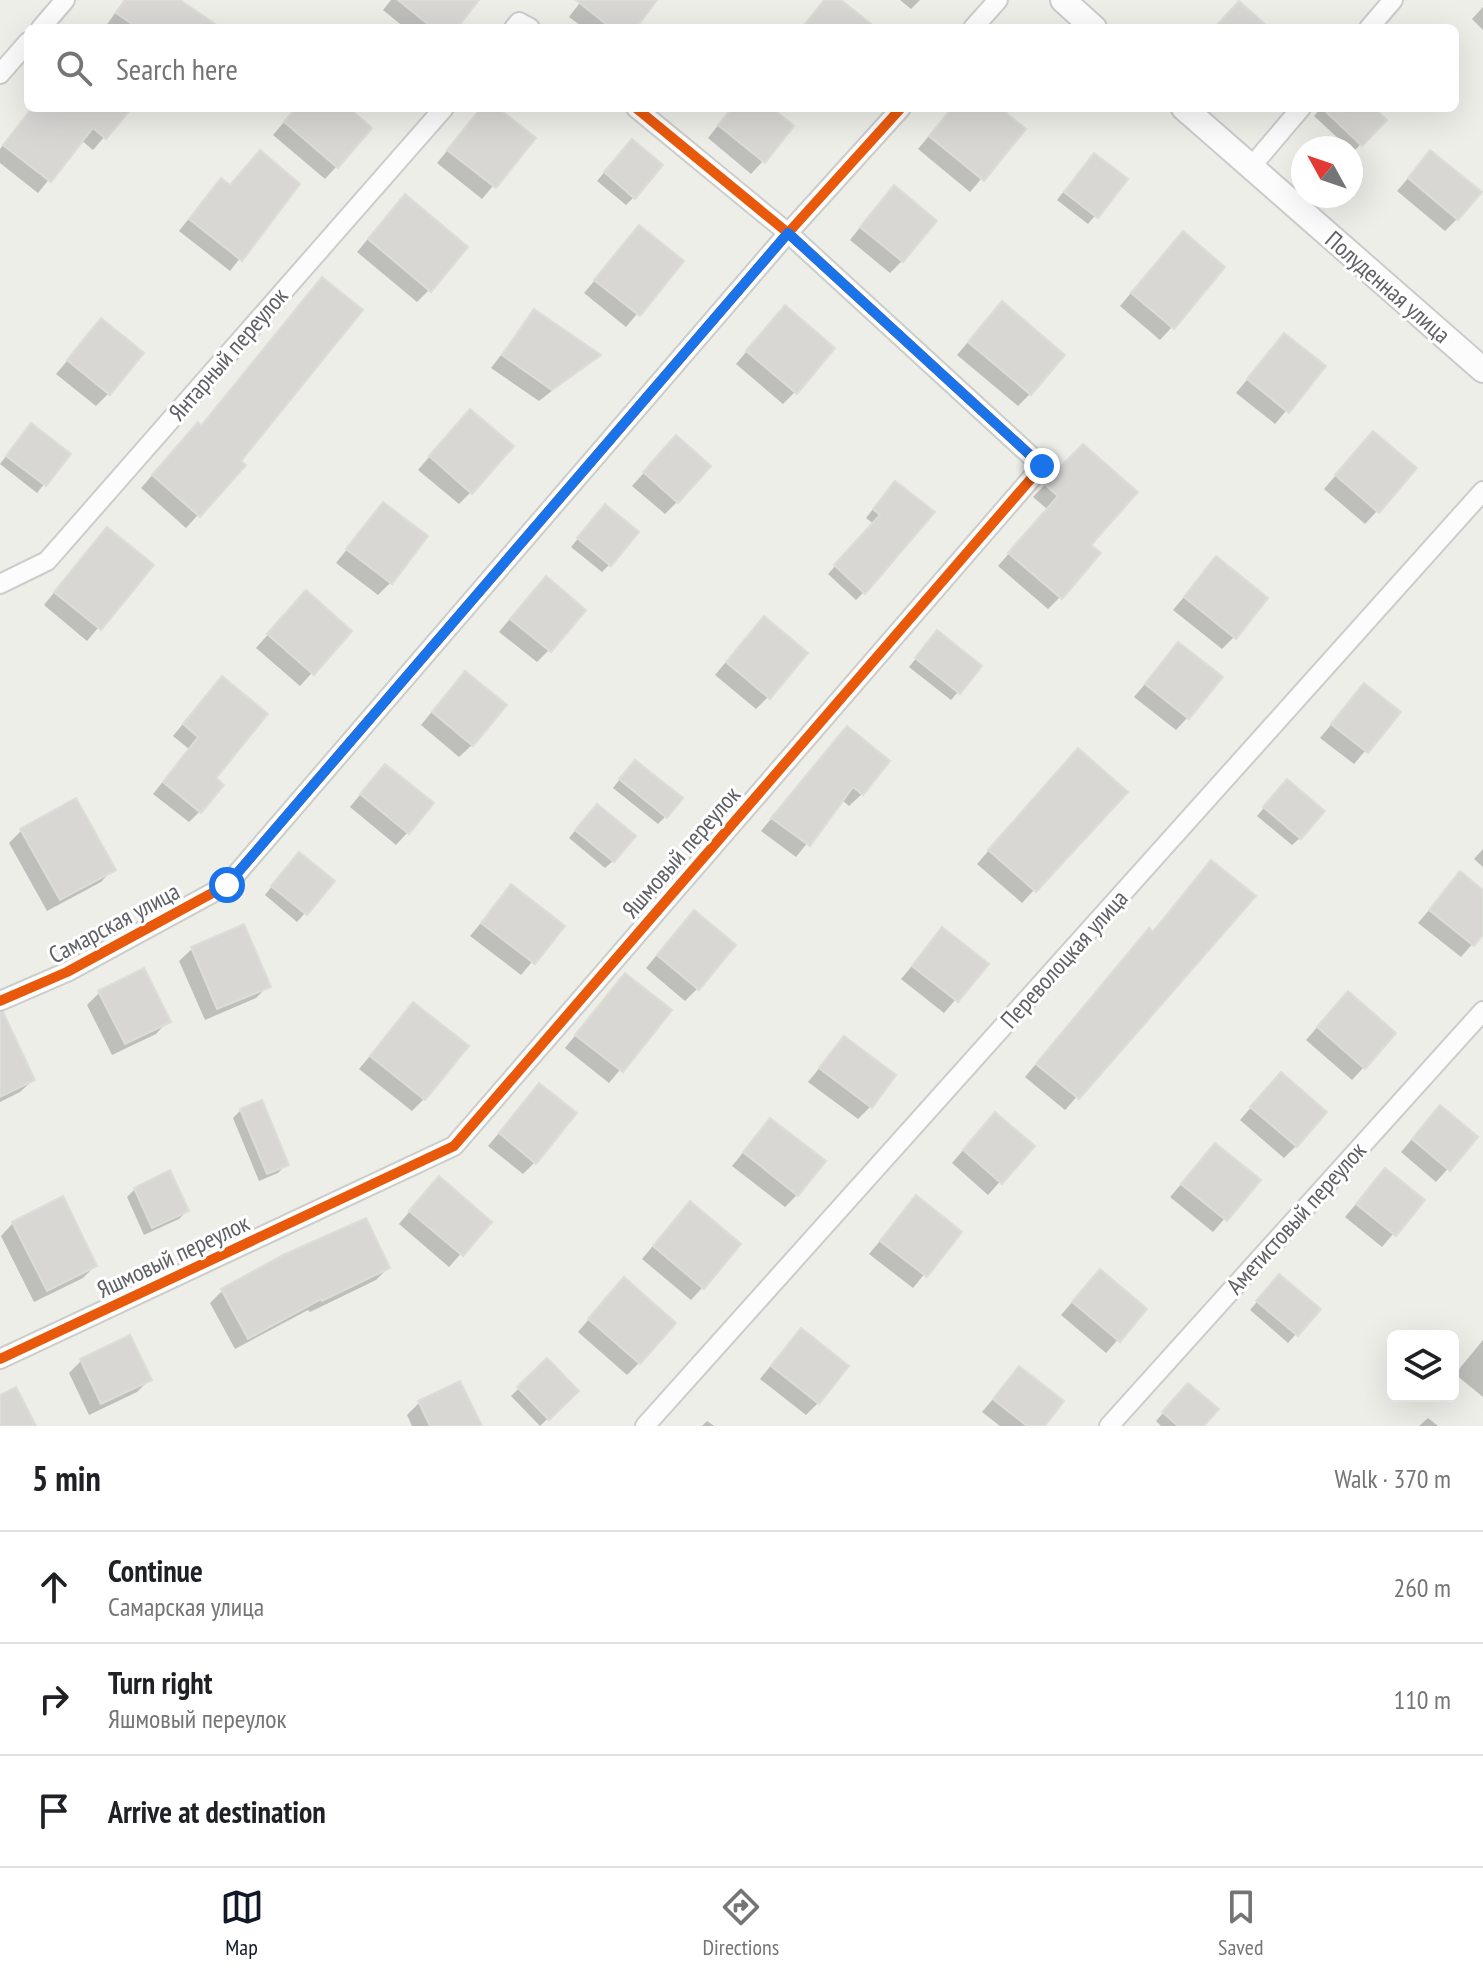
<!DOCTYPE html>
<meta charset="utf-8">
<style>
body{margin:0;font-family:"PT Sans Narrow",sans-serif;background:#f2f2f2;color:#202124}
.controls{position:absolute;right:24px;bottom:24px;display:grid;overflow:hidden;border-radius:12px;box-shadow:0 8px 32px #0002}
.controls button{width:72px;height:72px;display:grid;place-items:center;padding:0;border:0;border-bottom:2px solid #e0e0e0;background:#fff;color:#202124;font:40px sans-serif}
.compass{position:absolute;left:1291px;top:136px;width:72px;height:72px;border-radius:50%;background:#fff;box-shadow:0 8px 32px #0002;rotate:310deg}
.stop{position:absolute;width:24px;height:24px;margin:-18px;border:6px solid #1a73e8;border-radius:50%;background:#fff}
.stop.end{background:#1a73e8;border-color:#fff;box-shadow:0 2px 8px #0008}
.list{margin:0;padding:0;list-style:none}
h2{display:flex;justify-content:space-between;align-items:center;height:104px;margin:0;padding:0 32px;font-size:34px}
h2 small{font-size:26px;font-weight:400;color:#757577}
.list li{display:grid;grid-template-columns:52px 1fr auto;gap:24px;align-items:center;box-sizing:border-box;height:112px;padding:0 32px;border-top:2px solid #e0e0e0}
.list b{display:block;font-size:30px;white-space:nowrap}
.list p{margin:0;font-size:26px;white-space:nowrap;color:#757577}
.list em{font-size:26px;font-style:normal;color:#757577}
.icon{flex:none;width:44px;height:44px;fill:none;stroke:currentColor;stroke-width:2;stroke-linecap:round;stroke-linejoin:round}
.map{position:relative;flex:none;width:1483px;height:1426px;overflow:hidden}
.search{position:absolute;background:#fff;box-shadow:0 8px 32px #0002;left:24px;right:24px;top:24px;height:88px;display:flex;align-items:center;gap:20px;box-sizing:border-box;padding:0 28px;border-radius:12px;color:#757577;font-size:30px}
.sheet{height:440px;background:#fff}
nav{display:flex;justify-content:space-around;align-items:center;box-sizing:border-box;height:112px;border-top:2px solid #e0e0e0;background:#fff;font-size:22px;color:#757577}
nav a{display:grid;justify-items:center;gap:4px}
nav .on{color:#111827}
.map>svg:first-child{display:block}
.shadow{fill:#0003}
.building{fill:#d8d7d4;stroke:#ddddd8;stroke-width:2}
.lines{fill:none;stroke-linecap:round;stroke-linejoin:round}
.street-casing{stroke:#cccccb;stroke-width:22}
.secondary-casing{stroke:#cbcbcb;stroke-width:28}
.street{stroke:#fcfcfc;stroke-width:18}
.secondary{stroke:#fcfcfc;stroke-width:24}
.cycleway-casing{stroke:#fff;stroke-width:15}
.cycleway{stroke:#e8590c;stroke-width:10}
.route{stroke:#1a73e8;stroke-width:10}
.labels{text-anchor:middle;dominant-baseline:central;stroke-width:6;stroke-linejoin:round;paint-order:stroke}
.street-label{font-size:24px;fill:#5f6066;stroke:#fff}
</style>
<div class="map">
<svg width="1483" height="1426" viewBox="0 0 1483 1426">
<rect width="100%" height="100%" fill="#eeeee9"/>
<!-- shadow -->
<g class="shadow">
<polygon points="124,0 177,0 200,28 108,28 106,26"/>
<polygon points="391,0 477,0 454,28 405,28 383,10"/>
<polygon points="582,0 655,0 633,28 584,28 569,17"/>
<polygon points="900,0 920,0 911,9"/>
<polygon points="1483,7 1483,30 1472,19"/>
<polygon points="32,108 129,108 93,150 81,140 38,193 0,163 0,149"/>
<polygon points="296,108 346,108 337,166 325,179 273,135"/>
<polygon points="482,108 495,108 533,138 482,199 437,163"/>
<polygon points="732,108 769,108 763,161 751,174 708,138"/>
<polygon points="952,108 997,108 1023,130 970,192 918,149"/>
<polygon points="1321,108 1371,108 1384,120 1353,152 1314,116"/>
<polygon points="624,149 633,198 626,205 597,181"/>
<polygon points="1430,153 1457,219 1445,231 1397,191"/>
<polygon points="1086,163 1125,180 1088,224 1057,200"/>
<polygon points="297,185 230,271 179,231 210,192 229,187"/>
<polygon points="882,200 902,261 890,273 850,240"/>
<polygon points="393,209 429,290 417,302 357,252"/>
<polygon points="639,228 681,261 626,327 584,293"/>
<polygon points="1171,246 1172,327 1160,340 1120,306"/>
<polygon points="535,311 598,355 539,401 491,368"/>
<polygon points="990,316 1030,394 1018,406 957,355"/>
<polygon points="773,320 795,392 783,404 736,364"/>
<polygon points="101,321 108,394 96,406 56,374"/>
<polygon points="1284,335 1323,367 1275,424 1236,393"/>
<polygon points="458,423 471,492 459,504 418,470"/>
<polygon points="24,433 68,454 37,493 0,464"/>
<polygon points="186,437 243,465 186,528 141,488"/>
<polygon points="1083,446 1088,545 1060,597 1048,609 998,566 1047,509 1033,497"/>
<polygon points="1361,446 1377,511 1365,524 1324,489"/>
<polygon points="664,450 677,502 665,514 632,486"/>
<polygon points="887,491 864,592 856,600 828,574 874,524 866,518"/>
<polygon points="383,504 390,583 378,595 336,563"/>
<polygon points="597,515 610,564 602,572 571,547"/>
<polygon points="95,542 151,565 87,641 44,605"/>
<polygon points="1216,559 1234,637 1222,649 1173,610"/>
<polygon points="533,591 549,650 537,662 499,632"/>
<polygon points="294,605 350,631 300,686 256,648"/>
<polygon points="752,631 768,697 756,709 715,675"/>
<polygon points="930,641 958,692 951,700 909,667"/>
<polygon points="1178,645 1188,717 1176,730 1134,697"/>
<polygon points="1364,685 1398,712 1354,764 1320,738"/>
<polygon points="453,686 472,745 459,757 421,725"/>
<polygon points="211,690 213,779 200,811 189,822 153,794 189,749 173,736"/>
<polygon points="847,728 862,794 849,806 842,800 796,857 761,831"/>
<polygon points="1065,763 1034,890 1022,903 977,864"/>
<polygon points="627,770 666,816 658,824 613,788"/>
<polygon points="373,779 408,832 396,845 350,807"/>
<polygon points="1279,790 1300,838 1292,845 1257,816"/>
<polygon points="589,814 613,861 605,868 569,838"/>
<polygon points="21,831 113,869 101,882 47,911 9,843"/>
<polygon points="1483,849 1483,867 1474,859"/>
<polygon points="291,862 332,882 297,922 265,895"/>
<polygon points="1211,862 1253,897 1065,1110 1025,1077 1137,943 1151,933"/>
<polygon points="1460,874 1483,892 1483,932 1461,957 1418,923"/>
<polygon points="511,887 562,926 521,975 470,936"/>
<polygon points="682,925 697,989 685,1001 646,968"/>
<polygon points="243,927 268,986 256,998 205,1020 179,961 192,949"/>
<polygon points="942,930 986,964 944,1013 901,979"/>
<polygon points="625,975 669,1010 609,1083 565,1048"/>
<polygon points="100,992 168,1021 156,1034 112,1055 87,1005"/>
<polygon points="414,1004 424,1099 412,1111 359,1069"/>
<polygon points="1336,1006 1364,1067 1352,1080 1306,1040"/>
<polygon points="0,1033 33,1080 20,1092 0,1102"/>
<polygon points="844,1038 870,1107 858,1119 808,1082"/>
<polygon points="540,1085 535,1162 523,1174 488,1146"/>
<polygon points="1269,1087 1296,1146 1284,1158 1240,1120"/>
<polygon points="241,1110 286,1165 278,1173 259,1181 233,1118"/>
<polygon points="770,1120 797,1195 785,1207 732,1166"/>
<polygon points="1428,1120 1476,1137 1436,1182 1401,1152"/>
<polygon points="983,1127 1032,1146 988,1195 952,1163"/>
<polygon points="1215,1145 1258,1180 1213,1232 1170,1197"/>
<polygon points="1385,1170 1422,1200 1382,1247 1345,1217"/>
<polygon points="135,1189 187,1211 179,1219 144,1235 127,1197"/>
<polygon points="427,1191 489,1222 449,1267 399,1224"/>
<polygon points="916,1198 959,1232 913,1288 869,1254"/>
<polygon points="678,1216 703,1287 691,1300 642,1259"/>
<polygon points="13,1223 95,1266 83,1278 34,1302 1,1236"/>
<polygon points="388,1268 376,1280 310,1312 308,1310 235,1349 210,1303 222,1291"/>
<polygon points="1088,1284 1145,1309 1106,1353 1061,1315"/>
<polygon points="1272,1284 1318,1309 1288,1343 1250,1310"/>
<polygon points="612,1292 639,1363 627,1375 578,1332"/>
<polygon points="1483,1340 1483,1397 1455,1374"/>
<polygon points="789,1343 818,1403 806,1415 760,1379"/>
<polygon points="81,1361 149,1380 137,1392 89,1415 69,1373"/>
<polygon points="547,1361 576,1391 540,1426 511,1396"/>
<polygon points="1019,1368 1042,1426 1000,1426 982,1412"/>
<polygon points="1181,1393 1201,1426 1161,1426 1156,1421"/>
<polygon points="419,1403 480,1426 412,1426 407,1415"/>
<polygon points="1428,1418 1438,1426 1419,1426"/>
<polygon points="707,1421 714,1426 702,1426"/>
</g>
<!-- building -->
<g class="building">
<polygon points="125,0 180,0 221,28 138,28 116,13"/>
<polygon points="398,0 479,0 457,28 433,28"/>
<polygon points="576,0 657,0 636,28 611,28"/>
<polygon points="824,0 841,0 876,28 802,28"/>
<polygon points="1239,1 1269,28 1214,28"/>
<polygon points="32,108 132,108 106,139 93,128 51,182 3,145"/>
<polygon points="296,108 349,108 372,128 338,168 284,122"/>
<polygon points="481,108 498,108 536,138 496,188 447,150"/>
<polygon points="732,108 772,108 794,126 765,163 718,125"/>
<polygon points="952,108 1000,108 1026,129 984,181 929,136"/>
<polygon points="1322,108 1374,108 1387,120 1362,146"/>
<polygon points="632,139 663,165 635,199 604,172"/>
<polygon points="260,150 300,184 242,261 189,219 221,178 230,185"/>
<polygon points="1430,150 1482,192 1458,220 1408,178"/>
<polygon points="1094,153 1128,179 1098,218 1064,192"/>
<polygon points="894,185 937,221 903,262 860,227"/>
<polygon points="405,194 468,247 431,292 368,239"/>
<polygon points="639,225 684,261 640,316 594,280"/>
<polygon points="1183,231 1225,267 1174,329 1131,293"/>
<polygon points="322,277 363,310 241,461 246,465 200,517 152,475 198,422 201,426"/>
<polygon points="1002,301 1065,355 1031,395 968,342"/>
<polygon points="785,305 835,348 797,394 746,351"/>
<polygon points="534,309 601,355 552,390 502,355"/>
<polygon points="101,318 144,353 110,395 67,360"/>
<polygon points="1284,333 1326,366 1289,413 1247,379"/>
<polygon points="470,409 514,446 472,494 429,456"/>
<polygon points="31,423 71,454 46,486 6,456"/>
<polygon points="1373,431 1417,468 1379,513 1335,475"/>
<polygon points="676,435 711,466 678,503 643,472"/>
<polygon points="1083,444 1138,492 1091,545 1101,553 1062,599 1008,553 1058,496 1043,483"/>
<polygon points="895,481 935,512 865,594 834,565 880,515 873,509"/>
<polygon points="383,502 428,536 392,584 346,549"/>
<polygon points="605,504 639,532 611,566 577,538"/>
<polygon points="107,527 154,565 101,630 54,592"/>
<polygon points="1216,556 1268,598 1236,639 1184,597"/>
<polygon points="546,576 586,610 551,652 510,619"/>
<polygon points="306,590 352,631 314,675 267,634"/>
<polygon points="764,616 808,653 770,699 726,662"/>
<polygon points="937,630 982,666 960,694 915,658"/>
<polygon points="1178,642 1223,677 1189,719 1145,684"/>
<polygon points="465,671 507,705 473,746 432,712"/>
<polygon points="222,676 268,714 216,778 224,785 201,813 163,782 198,737 183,724"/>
<polygon points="1364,683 1401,712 1368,753 1331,724"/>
<polygon points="847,726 890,761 863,795 853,787 810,846 771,818"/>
<polygon points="1078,748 1128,792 1036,892 988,850"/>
<polygon points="635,760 683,798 667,818 619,779"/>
<polygon points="385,764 434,803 409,834 360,794"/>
<polygon points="1287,779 1325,811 1301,839 1263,807"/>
<polygon points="76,798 116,870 60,900 20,829"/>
<polygon points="597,804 636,836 614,862 575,830"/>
<polygon points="299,852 335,881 307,915 271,886"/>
<polygon points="1211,860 1256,896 1079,1099 1036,1064 1149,928 1153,932"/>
<polygon points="1460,871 1483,890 1483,935 1474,946 1429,910"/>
<polygon points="511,884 565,926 535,964 481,923"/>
<polygon points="694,910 736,945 699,990 657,955"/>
<polygon points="244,924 271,987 217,1009 191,947"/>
<polygon points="942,927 989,964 958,1002 912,966"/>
<polygon points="144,968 171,1022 125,1044 98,991"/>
<polygon points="625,973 672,1010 623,1072 575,1035"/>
<polygon points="1348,991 1396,1033 1365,1069 1317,1027"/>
<polygon points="413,1002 469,1046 425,1100 370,1056"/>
<polygon points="3,1012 35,1080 0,1097 0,1013"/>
<polygon points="844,1036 896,1075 872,1108 819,1068"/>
<polygon points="1281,1072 1327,1112 1297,1147 1250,1107"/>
<polygon points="539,1083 577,1113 536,1164 499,1133"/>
<polygon points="262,1100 289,1165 267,1174 240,1109"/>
<polygon points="1440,1105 1478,1137 1450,1171 1412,1139"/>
<polygon points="995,1112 1035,1146 1002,1184 963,1150"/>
<polygon points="770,1118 826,1161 798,1196 743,1152"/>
<polygon points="1215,1143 1261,1180 1227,1221 1181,1184"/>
<polygon points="1385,1168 1425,1200 1396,1236 1356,1204"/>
<polygon points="170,1170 189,1211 152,1228 134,1188"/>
<polygon points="439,1176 492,1222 463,1256 409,1211"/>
<polygon points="916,1195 962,1232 927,1277 880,1241"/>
<polygon points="63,1196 97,1266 47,1291 12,1222"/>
<polygon points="690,1201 741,1244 704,1289 653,1246"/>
<polygon points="366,1218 390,1268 322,1301 321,1299 248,1339 221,1289 283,1255"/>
<polygon points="1100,1269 1147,1309 1120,1342 1072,1302"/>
<polygon points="1279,1274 1321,1309 1298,1336 1256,1301"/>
<polygon points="624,1277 676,1323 640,1364 588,1319"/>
<polygon points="801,1328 849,1366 819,1404 771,1366"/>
<polygon points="130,1335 152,1380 101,1404 80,1359"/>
<polygon points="547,1358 579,1391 549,1420 517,1387"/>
<polygon points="1019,1366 1064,1401 1045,1426 1027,1426 993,1399"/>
<polygon points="460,1381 482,1426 430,1426 418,1401"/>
<polygon points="1188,1383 1219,1409 1204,1426 1178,1426 1162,1412"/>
<polygon points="16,1387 36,1426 0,1426 0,1395"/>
</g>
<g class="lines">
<defs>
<g id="street">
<polyline points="41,28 65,0"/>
<polyline points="514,28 519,22 530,28"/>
<polyline points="973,28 998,0"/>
<polyline points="1369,28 1393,0"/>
<polyline points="0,74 28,42"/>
<polyline points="1251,167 1301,108"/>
<polyline points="0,584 47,561 444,108"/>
<polyline points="0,1001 67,972 227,885 788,233 901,108"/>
<polyline points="0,1359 454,1146 1042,466 788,233 636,108"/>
<polyline points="645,1426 1483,491"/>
<polyline points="1109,1426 1483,1011"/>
</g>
<g id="secondary">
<polyline points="1063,0 1094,28"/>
<polyline points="1184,108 1483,370"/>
</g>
</defs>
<!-- street casing -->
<use href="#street" class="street-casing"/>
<!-- secondary casing -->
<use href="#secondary" class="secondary-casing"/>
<!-- street -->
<use href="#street" class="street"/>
<!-- secondary -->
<use href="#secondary" class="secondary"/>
<defs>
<g id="cycleway">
<polyline points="0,1001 67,972 227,885 788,233 901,108"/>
<polyline points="0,1359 454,1146 1042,466 788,233 636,108"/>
</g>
</defs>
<!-- cycleway casing -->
<use href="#cycleway" class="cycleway-casing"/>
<!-- cycleway -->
<use href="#cycleway" class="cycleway"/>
</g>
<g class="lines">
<!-- route -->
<polyline class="route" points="227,885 788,233 1042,466"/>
</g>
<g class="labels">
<!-- street labels -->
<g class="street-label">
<text transform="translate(1388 287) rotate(41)">Полуденная улица</text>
<text transform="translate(228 354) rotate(-49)">Янтарный переулок</text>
<text transform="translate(681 852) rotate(-49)">Яшмовый переулок</text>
<text transform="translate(114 923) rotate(-28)">Самарская улица</text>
<text transform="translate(1064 959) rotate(-48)">Переволоцкая улица</text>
<text transform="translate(1296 1218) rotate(-48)">Аметистовый переулок</text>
<text transform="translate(173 1256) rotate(-25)">Яшмовый переулок</text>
</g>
</g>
</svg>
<div class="controls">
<button><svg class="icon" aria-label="layers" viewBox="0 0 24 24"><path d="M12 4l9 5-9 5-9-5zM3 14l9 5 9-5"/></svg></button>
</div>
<svg class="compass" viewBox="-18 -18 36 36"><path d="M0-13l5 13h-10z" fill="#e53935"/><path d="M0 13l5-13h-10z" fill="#757577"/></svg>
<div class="stop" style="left:227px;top:885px"></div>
<div class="stop end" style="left:1042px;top:466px"></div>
<div class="search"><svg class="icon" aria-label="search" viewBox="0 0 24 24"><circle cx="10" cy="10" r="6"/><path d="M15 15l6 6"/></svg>Search here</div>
</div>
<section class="sheet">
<h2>5 min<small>Walk · 370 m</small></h2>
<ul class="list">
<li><svg class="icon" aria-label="ahead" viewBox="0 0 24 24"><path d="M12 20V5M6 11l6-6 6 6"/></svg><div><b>Continue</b><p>Самарская улица</p></div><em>260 m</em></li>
<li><svg class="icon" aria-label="right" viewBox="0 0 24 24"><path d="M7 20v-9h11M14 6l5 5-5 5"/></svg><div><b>Turn right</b><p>Яшмовый переулок</p></div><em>110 m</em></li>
<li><svg class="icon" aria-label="arrive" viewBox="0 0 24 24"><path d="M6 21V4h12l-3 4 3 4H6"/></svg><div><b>Arrive at destination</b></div></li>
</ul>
</section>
<nav>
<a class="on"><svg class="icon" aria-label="map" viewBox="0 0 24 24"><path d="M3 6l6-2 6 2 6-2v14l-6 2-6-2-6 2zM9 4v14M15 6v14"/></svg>Map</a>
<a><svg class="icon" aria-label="directions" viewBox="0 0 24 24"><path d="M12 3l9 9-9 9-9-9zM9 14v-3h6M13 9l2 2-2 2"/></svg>Directions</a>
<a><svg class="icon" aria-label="saved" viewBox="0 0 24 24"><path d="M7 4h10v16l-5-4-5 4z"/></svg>Saved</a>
</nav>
